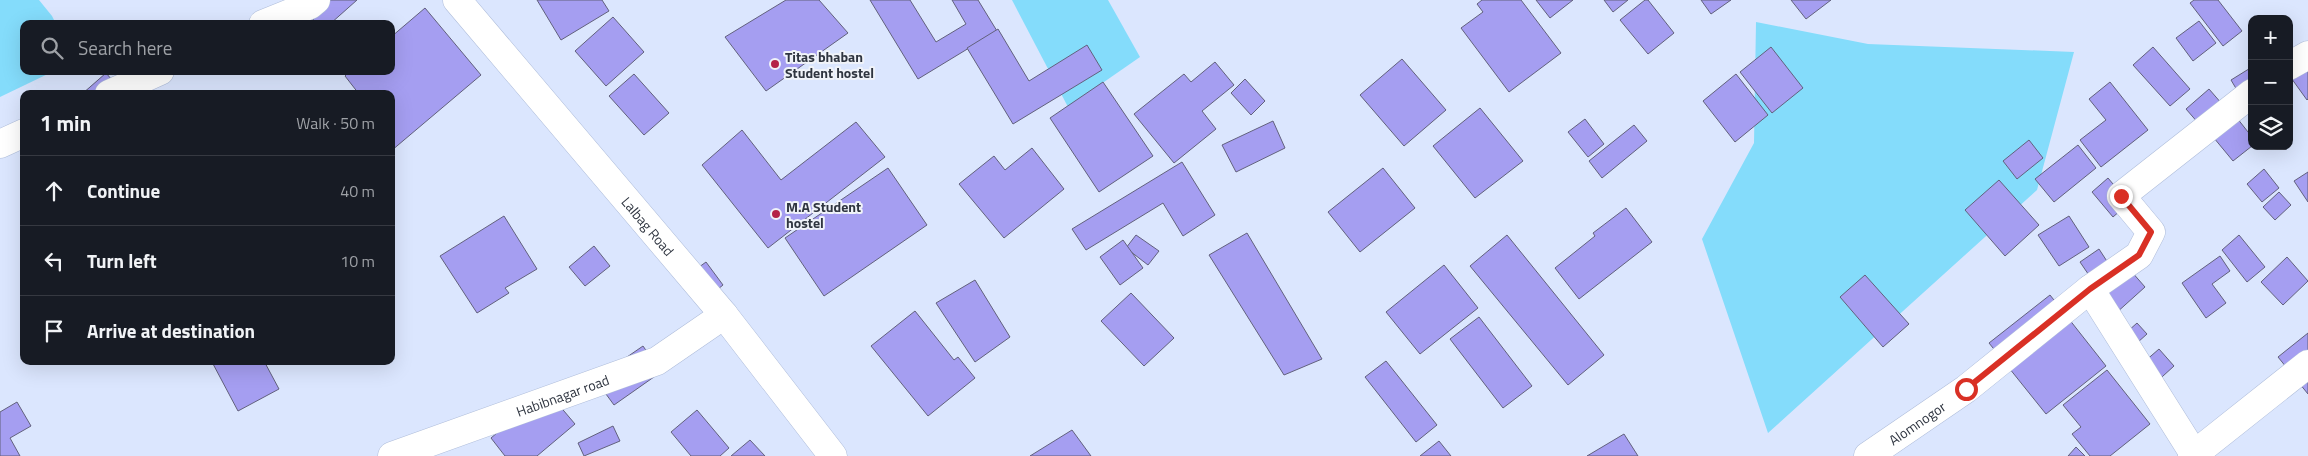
<!DOCTYPE html>
<meta charset="utf-8">
<style>
body{margin:0;font-family:"Titillium Web",sans-serif;background:#20242c;color:#f1f3f6}
.controls{position:absolute;right:15px;top:15px;display:grid;overflow:hidden;border-radius:10px;box-shadow:0 5px 20px #0002}
.controls button{width:45px;height:45px;display:grid;place-items:center;padding:0;border:0;border-bottom:1px solid #363941;background:#171b24;color:#f1f3f6;font:25px sans-serif}
.stop{position:absolute;width:15px;height:15px;margin:-11px;border:4px solid #d93025;border-radius:50%;background:#fff}
.stop.end{background:#d93025;border-color:#fff;box-shadow:0 1px 5px #0008}
.list{margin:0;padding:0;list-style:none}
h2{display:flex;justify-content:space-between;align-items:center;height:65px;margin:0;padding:0 20px;font-size:21px}
h2 small{font-size:16px;font-weight:400;color:#9ea1a6}
.list li{display:grid;grid-template-columns:32px 1fr auto;gap:15px;align-items:center;box-sizing:border-box;height:70px;padding:0 20px;border-top:1px solid #363941}
.list b{display:block;font-size:19px;white-space:nowrap}
.list em{font-size:16px;font-style:normal;color:#9ea1a6}
.icon{flex:none;width:28px;height:28px;fill:none;stroke:currentColor;stroke-width:2;stroke-linecap:round;stroke-linejoin:round}
.map{position:relative;flex:none;width:2308px;height:456px;overflow:hidden}
.search{position:absolute;background:#171b24;box-shadow:0 5px 20px #0002;left:20px;top:20px;width:375px;height:55px;display:flex;align-items:center;gap:12px;box-sizing:border-box;padding:0 18px;border-radius:10px;color:#9ea1a6;font-size:19px}
.panel{position:absolute;background:#171b24;box-shadow:0 5px 20px #0002;left:20px;top:90px;width:375px;height:275px;border-radius:10px}
.map>svg:first-child{display:block}
.water{fill:#84dcfb}
.building{fill:#a59ef1;stroke:#62617d}
.lines{fill:none;stroke-linecap:round;stroke-linejoin:round}
.minor-casing{stroke:#afbdda;stroke-width:29}
.trunk-casing{stroke:#afbdda;stroke-width:29}
.minor{stroke:#fff;stroke-width:28}
.trunk{stroke:#fff;stroke-width:28}
.route{stroke:#d93025;stroke-width:6}
.poi-dot{fill:#b42248;stroke:#f0f3f9;stroke-width:2}
.labels{text-anchor:middle;dominant-baseline:central;stroke-width:4;stroke-linejoin:round;paint-order:stroke}
.poi-label{font-size:14px;font-weight:bold;fill:#2f3540;stroke:#f0f3f9;text-anchor:start}
.street-label{font-size:14px;fill:#2f3540;stroke:#f0f3f9}
</style>
<div class="map">
<svg width="2308" height="456" viewBox="0 0 2308 456">
<rect width="100%" height="100%" fill="#dbe6fe"/>
<!-- water -->
<g class="water">
<polygon points="0,0 39,0 52,16 56,24 24,24 24,71 54,71 0,97"/>
<polygon points="1012,0 1108,0 1140,57 1068,107"/>
<polygon points="1756,22 1868,44 2074,52 2037,190 1768,433 1702,239 1754,143"/>
</g>
<!-- building -->
<g class="building">
<polygon points="297,0 357,0 330,24 317,24"/>
<polygon points="537,0 602,0 609,11 561,40"/>
<polygon points="786,0 819,0 848,33 766,91 725,37"/>
<polygon points="870,0 910,0 936,42 966,24 952,0 978,0 997,31 918,79"/>
<polygon points="1482,0 1521,0 1561,53 1509,92 1461,28 1483,12 1477,4"/>
<polygon points="1536,0 1573,0 1550,18"/>
<polygon points="1604,0 1628,0 1613,12"/>
<polygon points="1645,0 1648,0 1674,33 1648,54 1620,20"/>
<polygon points="1701,0 1731,0 1711,14"/>
<polygon points="1791,0 1831,0 1806,19"/>
<polygon points="2194,0 2218,0 2242,31 2223,46 2190,3"/>
<polygon points="425,8 481,75 391,151 391,94 359,94 345,76 350,71 391,71 391,37"/>
<polygon points="613,17 644,52 606,86 575,51"/>
<polygon points="2199,21 2216,43 2193,61 2176,38"/>
<polygon points="998,29 1029,81 1087,45 1102,70 1013,124 967,48"/>
<polygon points="1771,47 1803,88 1772,113 1740,72"/>
<polygon points="2153,47 2190,89 2170,106 2133,65"/>
<polygon points="2308,58 2308,99 2307,100 2289,75"/>
<polygon points="1402,59 1446,110 1404,146 1360,95"/>
<polygon points="1215,62 1234,85 1202,111 1216,129 1174,163 1134,114 1184,74 1191,82"/>
<polygon points="2252,67 2252,111 2250,112 2231,80"/>
<polygon points="106,73 124,94 82,94"/>
<polygon points="634,74 669,113 644,135 609,96"/>
<polygon points="1736,74 1768,115 1735,142 1703,101"/>
<polygon points="1245,79 1265,101 1251,115 1231,93"/>
<polygon points="1103,82 1153,156 1099,192 1050,118"/>
<polygon points="2110,82 2148,130 2101,167 2080,140 2106,120 2089,99"/>
<polygon points="2209,89 2229,112 2206,132 2186,109"/>
<polygon points="1480,108 1523,161 1475,198 1433,146"/>
<polygon points="2233,113 2252,137 2252,146 2233,161 2209,132"/>
<polygon points="1585,119 1604,144 1588,157 1568,132"/>
<polygon points="1273,121 1285,148 1236,172 1222,145"/>
<polygon points="856,122 885,157 768,248 702,165 742,130 781,180"/>
<polygon points="1634,125 1647,141 1602,178 1589,161"/>
<polygon points="2029,140 2043,158 2017,179 2003,161"/>
<polygon points="2078,145 2096,168 2054,202 2035,179"/>
<polygon points="1032,148 1064,189 1004,238 959,184 994,156 1005,170"/>
<polygon points="1182,162 1215,215 1183,236 1163,203 1086,250 1072,229"/>
<polygon points="888,168 927,225 824,296 785,238"/>
<polygon points="1383,168 1415,208 1360,252 1328,212"/>
<polygon points="2264,169 2279,188 2262,202 2247,184"/>
<polygon points="2308,172 2308,202 2294,181"/>
<polygon points="2108,178 2129,203 2113,217 2092,192"/>
<polygon points="1999,180 2039,225 2005,256 1965,210"/>
<polygon points="2279,192 2291,205 2275,220 2263,207"/>
<polygon points="1626,208 1652,242 1579,299 1555,268 1595,236 1593,233"/>
<polygon points="504,216 537,269 505,288 509,293 477,313 440,256"/>
<polygon points="2069,216 2089,247 2059,266 2038,235"/>
<polygon points="1247,233 1322,359 1284,375 1209,255"/>
<polygon points="1136,235 1159,251 1148,265 1126,248"/>
<polygon points="1507,235 1604,355 1568,385 1470,266"/>
<polygon points="2239,235 2265,267 2247,282 2222,250"/>
<polygon points="1123,240 1143,268 1120,285 1100,257"/>
<polygon points="594,246 610,266 585,286 569,267"/>
<polygon points="2099,249 2114,272 2095,284 2080,262"/>
<polygon points="2220,256 2230,271 2212,284 2226,303 2206,318 2182,283"/>
<polygon points="2287,257 2308,281 2283,305 2261,282"/>
<polygon points="706,262 723,285 713,293 695,270"/>
<polygon points="1444,265 1478,308 1420,354 1386,312"/>
<polygon points="2131,271 2145,287 2115,314 2101,298"/>
<polygon points="1865,275 1909,324 1883,347 1840,297"/>
<polygon points="975,280 1010,337 975,362 936,303"/>
<polygon points="1131,293 1174,338 1144,366 1101,321"/>
<polygon points="2050,295 2106,366 2046,414 1989,343"/>
<polygon points="915,311 954,360 958,357 975,378 928,416 871,346"/>
<polygon points="1479,317 1532,386 1503,408 1450,339"/>
<polygon points="2137,323 2147,334 2128,351 2118,340"/>
<polygon points="2308,333 2308,394 2278,357"/>
<polygon points="643,346 661,372 614,405 595,379"/>
<polygon points="2159,349 2174,366 2152,386 2136,369"/>
<polygon points="264,361 279,389 238,411 212,362"/>
<polygon points="1386,361 1437,425 1416,442 1365,377"/>
<polygon points="2107,370 2150,424 2110,456 2090,456 2072,434 2081,427 2063,405"/>
<polygon points="547,391 575,424 537,456 505,456 491,438"/>
<polygon points="17,402 31,426 10,438 20,456 0,456 0,412"/>
<polygon points="697,410 729,448 720,456 691,456 671,432"/>
<polygon points="613,426 620,441 584,456 578,443"/>
<polygon points="1072,430 1091,456 1030,456"/>
<polygon points="1624,434 1638,456 1587,456"/>
<polygon points="750,440 765,456 731,456"/>
<polygon points="1439,441 1451,456 1420,456"/>
<polygon points="2076,447 2085,456 2068,456"/>
</g>
<g class="lines">
<defs>
<g id="minor">
<polyline points="263,24 310,5 316,0"/>
<polyline points="2289,66 2308,55"/>
<polyline points="109,94 160,71"/>
<polyline points="0,144 24,133"/>
<polyline points="2090,289 2194,454"/>
<path id="s1" d="M392,456L657,361L724,315"/>
<path id="s2" d="M1868,456L1966,389L2090,289L2139,255L2151,232L2121,196L2252,93"/>
<polyline points="2192,456 2308,364"/>
</g>
<g id="trunk">
<path id="s3" d="M457,0L724,315L833,456"/>
</g>
</defs>
<!-- minor casing -->
<use href="#minor" class="minor-casing"/>
<!-- trunk casing -->
<use href="#trunk" class="trunk-casing"/>
<!-- minor -->
<use href="#minor" class="minor"/>
<!-- trunk -->
<use href="#trunk" class="trunk"/>
</g>
<g class="lines">
<!-- route -->
<polyline class="route" points="1966,389 2090,289 2139,255 2151,232 2121,196"/>
</g>
<!-- markers -->
<g class="poi-dot">
<circle cx="775" cy="64" r="5"/>
<circle cx="776" cy="214" r="5"/>
</g>
<g class="labels">
<!-- poi labels -->
<g class="poi-label">
<text x="785" y="56">Titas bhaban<tspan x="785" dy="16">Student hostel</tspan></text>
<text x="786" y="206">M.A Student<tspan x="786" dy="16">hostel</tspan></text>
</g>
<!-- street labels -->
<g class="street-label">
<text stroke="none"><textPath href="#s3" startOffset="296">Lalbag Road</textPath></text>
<text stroke="none"><textPath href="#s1" startOffset="181">Habibnagar road</textPath></text>
<text stroke="none"><textPath href="#s2" startOffset="59">Alomnogor</textPath></text>
</g>
</g>
</svg>
<div class="controls">
<button>+</button>
<button>−</button>
<button><svg class="icon" aria-label="layers" viewBox="0 0 24 24"><path d="M12 4l9 5-9 5-9-5zM3 14l9 5 9-5"/></svg></button>
</div>
<div class="stop" style="left:1966px;top:389px"></div>
<div class="stop end" style="left:2121px;top:196px"></div>
<div class="search"><svg class="icon" aria-label="search" viewBox="0 0 24 24"><circle cx="10" cy="10" r="6"/><path d="M15 15l6 6"/></svg>Search here</div>
<section class="panel">
<h2>1 min<small>Walk · 50 m</small></h2>
<ul class="list">
<li><svg class="icon" aria-label="ahead" viewBox="0 0 24 24"><path d="M12 20V5M6 11l6-6 6 6"/></svg><div><b>Continue</b></div><em>40 m</em></li>
<li><svg class="icon" aria-label="left" viewBox="0 0 24 24"><path d="M17 20v-9H6M10 6l-5 5 5 5"/></svg><div><b>Turn left</b></div><em>10 m</em></li>
<li><svg class="icon" aria-label="arrive" viewBox="0 0 24 24"><path d="M6 21V4h12l-3 4 3 4H6"/></svg><div><b>Arrive at destination</b></div></li>
</ul>
</section>
</div>
